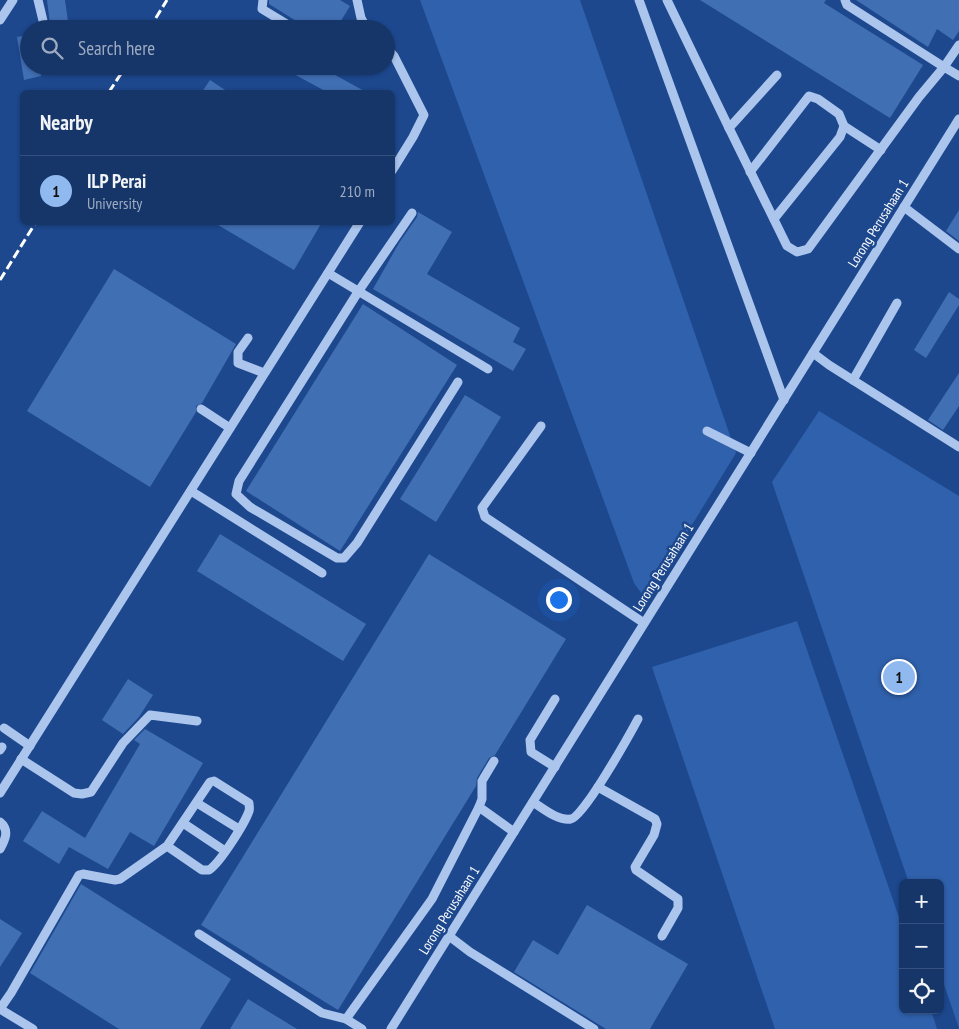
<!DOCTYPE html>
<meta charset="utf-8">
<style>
body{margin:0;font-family:"PT Sans Narrow",sans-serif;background:#234172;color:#f1f3f6}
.controls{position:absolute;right:15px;bottom:15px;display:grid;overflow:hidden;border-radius:8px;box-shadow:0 1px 4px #0004}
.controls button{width:45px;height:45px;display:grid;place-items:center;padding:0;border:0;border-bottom:1px solid #35507e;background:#16366a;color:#f1f3f6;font:25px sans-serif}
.you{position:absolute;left:558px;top:599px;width:18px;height:18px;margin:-12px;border:4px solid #fff;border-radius:50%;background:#1a73e8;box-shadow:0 0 0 8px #1a73e833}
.badge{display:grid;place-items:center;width:32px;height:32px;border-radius:50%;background:#90b9f0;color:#111;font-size:16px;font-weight:700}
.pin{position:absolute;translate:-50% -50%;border:2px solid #fff;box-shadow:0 1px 5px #0006}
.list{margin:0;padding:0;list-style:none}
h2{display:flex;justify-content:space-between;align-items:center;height:65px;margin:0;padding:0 20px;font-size:21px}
h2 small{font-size:16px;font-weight:400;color:#9eabc1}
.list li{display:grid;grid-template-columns:32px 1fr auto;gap:15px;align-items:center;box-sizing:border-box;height:70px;padding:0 20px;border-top:1px solid #35507e}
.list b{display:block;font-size:19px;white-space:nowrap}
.list p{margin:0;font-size:16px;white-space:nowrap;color:#9eabc1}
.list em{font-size:16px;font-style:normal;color:#9eabc1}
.icon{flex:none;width:28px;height:28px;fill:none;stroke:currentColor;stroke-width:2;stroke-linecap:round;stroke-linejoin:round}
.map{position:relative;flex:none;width:959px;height:1029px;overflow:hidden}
.search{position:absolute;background:#16366a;box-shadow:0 1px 4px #0004;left:20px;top:20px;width:375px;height:55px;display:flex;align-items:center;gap:12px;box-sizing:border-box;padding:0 18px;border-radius:28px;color:#9eabc1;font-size:19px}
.panel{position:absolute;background:#16366a;box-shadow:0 1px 4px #0004;left:20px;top:90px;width:375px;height:135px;border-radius:8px}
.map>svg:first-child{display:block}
.green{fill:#3061ac}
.building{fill:#416fb4}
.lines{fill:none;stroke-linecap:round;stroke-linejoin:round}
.minor{stroke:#abc5ed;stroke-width:9}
.rail{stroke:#fff;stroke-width:3;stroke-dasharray:9 4;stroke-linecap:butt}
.labels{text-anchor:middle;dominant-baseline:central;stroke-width:5;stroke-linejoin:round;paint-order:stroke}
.street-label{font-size:14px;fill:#fff;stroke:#1d488e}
</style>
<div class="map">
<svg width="959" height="1029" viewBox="0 0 959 1029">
<rect width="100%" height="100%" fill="#1d488e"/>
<!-- green -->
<g class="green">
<polygon points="420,0 580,0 736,453 646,600 634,583"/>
<polygon points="819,411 959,496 959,1028 940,973 940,883 909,883 772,482"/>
<polygon points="797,621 903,929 903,1010 931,1010 937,1029 775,1029 652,667"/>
</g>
<!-- building -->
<g class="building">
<polygon points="47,0 65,0 68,21 50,24"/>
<polygon points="269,0 340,0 350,6 336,29 309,29 269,4"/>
<polygon points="700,0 826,0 824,3 923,65 890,118"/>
<polygon points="856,0 959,0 959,31 953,40 937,29 928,47"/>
<polygon points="29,35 29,66 40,66 41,76 24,80 17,37"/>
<polygon points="279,66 319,66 366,92 327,92"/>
<polygon points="210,80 228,92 202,92"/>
<polygon points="959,210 959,241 946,231"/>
<polygon points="418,212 452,232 427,274 520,328 513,342 526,349 513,371 373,289 399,243 417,217"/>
<polygon points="213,222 322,222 294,270"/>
<polygon points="114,269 236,344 202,403 196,406 196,412 150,487 27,411"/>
<polygon points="949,292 959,299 959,305 926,358 914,350"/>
<polygon points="363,304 457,365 340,551 246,491"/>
<polygon points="959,373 959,406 943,430 928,420"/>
<polygon points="465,395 501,417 436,522 400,499"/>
<polygon points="220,534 366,624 343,661 197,571"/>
<polygon points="429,554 566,639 495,755 489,758 477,778 476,786 338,1010 201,925"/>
<polygon points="128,679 153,695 139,717 123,734 102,720"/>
<polygon points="145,729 203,763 154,846 130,832 108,869 69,847 59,864 23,841 42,811 85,838 140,744 134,740"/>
<polygon points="81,884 231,979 200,1029 119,1029 30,973"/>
<polygon points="587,905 688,964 650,1029 606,1029 514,972 533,940 558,955"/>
<polygon points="0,919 22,933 0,967"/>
<polygon points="248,999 297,1029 230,1029"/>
</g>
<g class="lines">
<!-- minor -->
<g class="minor">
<polyline points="38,0 45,29"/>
<polyline points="263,0 262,9 295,29"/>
<polyline points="357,0 361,18 367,29"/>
<polyline points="639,0 784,400"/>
<polyline points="667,0 729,128"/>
<polyline points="845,0 847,5 944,67 959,45"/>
<polyline points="0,20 13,0"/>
<polyline points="386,47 394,56 424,115 413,137 392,171"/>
<polyline points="777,75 729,128 787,246 797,252 808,249 919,97 944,67 959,76"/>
<polyline points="844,126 881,150"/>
<polyline points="750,172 809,96 818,99 839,114 844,126 840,137 774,219"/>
<polyline points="904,207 959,249"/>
<polyline points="412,213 358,292 239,481 236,494 250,507 337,558 344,558 357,543 458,382"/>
<polyline points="328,273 488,369"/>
<polyline points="248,338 238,352 238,363 264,373"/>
<polyline points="813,353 829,365 959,447"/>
<polyline points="853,380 897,303"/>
<polyline points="201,409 230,428"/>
<polyline points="541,426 482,508 485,517 644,623"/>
<polyline points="707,431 751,453"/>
<polyline points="191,491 322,573"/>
<polyline points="555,699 530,740 531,752 555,767"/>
<polyline points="4,728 30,746"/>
<polyline points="0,750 2,747"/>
<polyline points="21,759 74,793 82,794 91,792 123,743 150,715 197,721"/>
<polyline points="494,761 482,781 482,799 479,807 514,832"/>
<polyline points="598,787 655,819 657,824 654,835 635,867 636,870 678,899 678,908 662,936"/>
<polyline points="0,793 360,222"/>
<path d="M533,802C544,809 558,821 571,819C583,818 630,734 638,719"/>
<polyline points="197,803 239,829"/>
<path d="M0,822C10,830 5,840 0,849"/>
<polyline points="183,823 225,851"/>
<polyline points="199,934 322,1013 346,1019 432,899 479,807"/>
<polyline points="449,936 470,952 594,1029"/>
<path d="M0,1009L11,993L79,875L83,874L115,880L120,879L167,846L210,782L214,781L249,803C249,806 250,808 249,811C245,823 220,863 209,870H202L167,846"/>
<polyline points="0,1009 33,1029"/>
<polyline points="346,1019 362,1029"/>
<polyline points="391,1029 959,119"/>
</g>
<!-- rail -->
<g class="rail">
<polyline points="149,29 167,0"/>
<polyline points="109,92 126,66"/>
<polyline points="0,280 36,222"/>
</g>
</g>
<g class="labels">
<!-- street labels -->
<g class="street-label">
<text transform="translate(878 223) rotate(-58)">Lorong Perusahaan 1</text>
<text transform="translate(663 567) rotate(-58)">Lorong Perusahaan 1</text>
<text transform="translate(449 910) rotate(-58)">Lorong Perusahaan 1</text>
</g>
</g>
</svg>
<div class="controls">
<button>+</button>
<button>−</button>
<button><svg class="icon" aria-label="locate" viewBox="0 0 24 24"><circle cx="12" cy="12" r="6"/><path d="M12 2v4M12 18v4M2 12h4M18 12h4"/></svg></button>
</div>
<div class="you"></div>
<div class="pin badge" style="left:899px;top:677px">1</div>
<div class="search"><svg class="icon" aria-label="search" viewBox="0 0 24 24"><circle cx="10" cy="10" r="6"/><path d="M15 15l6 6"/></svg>Search here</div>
<section class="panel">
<h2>Nearby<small></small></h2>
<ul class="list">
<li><span class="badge">1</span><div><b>ILP Perai</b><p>University</p></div><em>210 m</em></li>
</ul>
</section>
</div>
